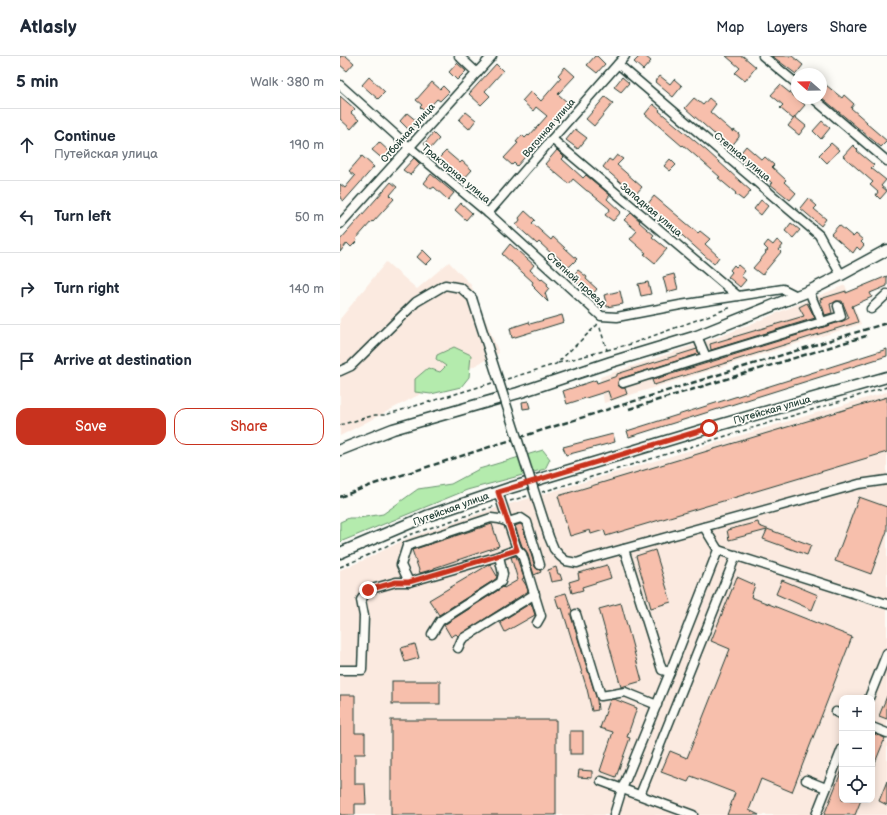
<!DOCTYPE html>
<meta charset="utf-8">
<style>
body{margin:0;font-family:"Balsamiq Sans",sans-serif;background:#f2f2f3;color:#1f2937}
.controls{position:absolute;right:12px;bottom:12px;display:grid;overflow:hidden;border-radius:8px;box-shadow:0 2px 10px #0003}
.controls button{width:36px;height:36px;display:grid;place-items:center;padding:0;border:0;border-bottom:1px solid #e0e1e3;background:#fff;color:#1f2937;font:20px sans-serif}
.compass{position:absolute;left:451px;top:12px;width:36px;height:36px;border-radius:50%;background:#fff;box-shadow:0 2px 10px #0003;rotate:290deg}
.stop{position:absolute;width:12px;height:12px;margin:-9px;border:3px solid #c8321e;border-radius:50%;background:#fff}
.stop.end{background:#c8321e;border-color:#fff;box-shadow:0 1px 4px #0008}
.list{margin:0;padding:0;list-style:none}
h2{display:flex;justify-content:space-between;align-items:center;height:52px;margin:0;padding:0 16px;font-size:17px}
h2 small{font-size:13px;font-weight:400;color:#747a83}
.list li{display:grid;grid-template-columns:26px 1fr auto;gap:12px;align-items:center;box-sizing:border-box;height:72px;padding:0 16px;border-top:1px solid #e0e1e3}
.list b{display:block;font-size:15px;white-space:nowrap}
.list p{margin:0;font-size:13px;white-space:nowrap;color:#747a83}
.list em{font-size:13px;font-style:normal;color:#747a83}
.actions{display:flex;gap:8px;padding:12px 16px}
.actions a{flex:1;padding:9px 0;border:1px solid #c8321e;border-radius:12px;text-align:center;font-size:14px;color:#c8321e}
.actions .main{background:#c8321e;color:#fff}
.icon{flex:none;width:22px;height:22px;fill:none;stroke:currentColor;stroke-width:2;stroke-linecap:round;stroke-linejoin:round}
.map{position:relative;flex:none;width:547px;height:759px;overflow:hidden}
header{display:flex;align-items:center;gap:24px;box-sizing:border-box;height:56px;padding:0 20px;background:#fff;border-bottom:1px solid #e0e1e3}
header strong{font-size:19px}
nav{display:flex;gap:22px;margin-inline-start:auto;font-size:14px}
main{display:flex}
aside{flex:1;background:#fff}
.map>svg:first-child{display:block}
.built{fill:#fbeae0;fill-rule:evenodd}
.green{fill:#b4ebad;stroke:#6a9470}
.building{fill:#f7bfac;stroke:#1f3d34}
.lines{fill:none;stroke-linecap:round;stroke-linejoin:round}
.minor-casing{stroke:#1f3d34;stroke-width:11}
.major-casing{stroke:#1f3d34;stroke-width:13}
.path{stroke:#1f3d34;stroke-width:1.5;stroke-dasharray:4 3;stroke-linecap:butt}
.minor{stroke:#fdfcf7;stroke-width:8}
.major{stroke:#fdfcf7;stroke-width:10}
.rail{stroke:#1f3d34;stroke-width:2.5;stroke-dasharray:6 3;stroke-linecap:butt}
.minor-bridge-casing{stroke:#1f3d34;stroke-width:11;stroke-linecap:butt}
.minor-bridge{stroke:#fdfcf7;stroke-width:8}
.route{stroke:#c8321e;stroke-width:5}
.labels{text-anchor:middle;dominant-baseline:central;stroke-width:3.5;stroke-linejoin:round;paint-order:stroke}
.street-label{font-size:10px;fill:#1f3d34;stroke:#fdfcf7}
</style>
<header>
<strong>Atlasly</strong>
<nav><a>Map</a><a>Layers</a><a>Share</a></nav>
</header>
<main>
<aside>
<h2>5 min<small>Walk · 380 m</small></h2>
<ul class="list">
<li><svg class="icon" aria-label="ahead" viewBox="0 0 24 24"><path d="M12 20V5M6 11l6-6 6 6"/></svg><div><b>Continue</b><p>Путейская улица</p></div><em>190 m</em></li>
<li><svg class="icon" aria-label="left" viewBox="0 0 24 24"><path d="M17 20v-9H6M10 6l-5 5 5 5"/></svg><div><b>Turn left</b></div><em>50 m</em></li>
<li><svg class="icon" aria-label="right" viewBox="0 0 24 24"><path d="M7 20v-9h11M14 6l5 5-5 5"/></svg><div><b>Turn right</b></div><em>140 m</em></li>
<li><svg class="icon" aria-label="arrive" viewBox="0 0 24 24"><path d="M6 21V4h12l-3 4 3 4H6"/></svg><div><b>Arrive at destination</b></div></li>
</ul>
<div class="actions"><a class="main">Save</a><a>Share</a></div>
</aside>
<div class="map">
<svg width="547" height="759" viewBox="0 0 547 759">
<rect width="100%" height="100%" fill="#fdfcf7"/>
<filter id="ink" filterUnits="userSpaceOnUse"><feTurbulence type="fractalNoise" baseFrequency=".025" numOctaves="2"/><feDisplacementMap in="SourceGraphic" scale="8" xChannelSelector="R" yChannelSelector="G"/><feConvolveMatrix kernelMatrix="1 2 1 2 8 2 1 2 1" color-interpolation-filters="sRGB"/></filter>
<g filter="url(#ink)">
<!-- built -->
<g class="built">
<polygon points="46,206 77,233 109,206 131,229 159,297 0,380 0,263"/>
<polygon points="505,229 521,268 264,347 260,321 384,279"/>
<path d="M547,336V759H0V514L24,504L68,482L156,452ZM502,642H532V744H502Z"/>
</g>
<!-- green -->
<g class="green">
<polygon points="114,291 131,299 129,321 121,331 91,338 75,336 75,323 88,312 100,316 106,310 96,303 97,299"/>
<polygon points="203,394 210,403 205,413 127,434 0,486 0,466 9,462 19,462 43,458 78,433 111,428 139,413"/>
</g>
<!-- building -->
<g class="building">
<polygon points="0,0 6,0 14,7 7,15 0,9"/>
<polygon points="255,0 257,0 265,8 257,17 247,9"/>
<polygon points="300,0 305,0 311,5 303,14 294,6"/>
<polygon points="386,0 403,0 416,11 405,25 395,17 400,12"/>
<polygon points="432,0 452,0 463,9 456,18"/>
<polygon points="117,7 126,15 117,24 109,16"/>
<polygon points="156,8 163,15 145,35 150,40 141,49 129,38"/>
<polygon points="225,11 235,20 218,38 228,47 206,73 208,74 184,102 177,110 174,107 172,109 164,102 178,87 176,86 182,79 185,82 188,79 189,80 207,60 196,51 193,55 182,45 191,35 201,45 221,22 218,19"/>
<polygon points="320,20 330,28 334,23 342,30 333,41 315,26"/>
<polygon points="29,21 45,36 38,43 22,29"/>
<polygon points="282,21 289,27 281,36 274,31"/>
<polygon points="481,25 502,42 504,39 514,48 511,52 527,66 526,67 547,85 541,91 481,41"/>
<polygon points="92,26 100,33 103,30 109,36 100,45 97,43 85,56 80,51 82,49 76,44"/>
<polygon points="440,29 465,49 453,63 440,52 443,49 431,39"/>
<polygon points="0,40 15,53 11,57 19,64 11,73 0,63"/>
<polygon points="265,41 273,47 254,70 246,63"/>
<polygon points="354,42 363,49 369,42 376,48 370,56 393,76 394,74 399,78 399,81 390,92 345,52"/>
<polygon points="313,48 320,54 319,55 367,95 411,135 403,144 395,138 396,137 378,122 380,121 364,107 343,89 342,90 305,58"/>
<polygon points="126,56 136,64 129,73 119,64"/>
<polygon points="67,57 78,66 70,75 60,65"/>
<polygon points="455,61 466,70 459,79 448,70"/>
<polygon points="482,65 490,72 481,83 473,75"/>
<polygon points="235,73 247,82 238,93 226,84"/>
<polygon points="93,77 99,83 90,93 84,88"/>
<polygon points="39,86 51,97 45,105 32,94"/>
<polygon points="491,87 499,94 487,107 479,99"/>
<polygon points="513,89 518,94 517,95 534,109 531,112 546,124 541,130 547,135 540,143 536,139 538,136 530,129 533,126 503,100"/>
<polygon points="406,90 422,104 425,101 434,109 432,111 446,124 444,126 456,137 450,144 430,128 432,127 410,108 409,109 398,100"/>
<polygon points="217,94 224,101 222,103 243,122 246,119 270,139 267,143 281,156 273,165 265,159 270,153 248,135 247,135 233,123 229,128 205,108"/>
<polygon points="106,95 120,107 122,105 132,114 122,125 99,102"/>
<polygon points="277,99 283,103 277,109 302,131 295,139 263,111 269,103 272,105"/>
<polygon points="22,100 34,111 4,145 0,142 0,128 5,132 15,120 9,115"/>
<polygon points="74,102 80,108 70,119 63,114"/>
<polygon points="330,103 336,109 330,115 324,110"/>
<polygon points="91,118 114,137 108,144 94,131 91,133 84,127"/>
<polygon points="51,126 57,131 50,139 54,143 33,166 32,165 16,183 17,185 11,191 7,187 0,196 0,184"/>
<polygon points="314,140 358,177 360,175 370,183 365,188 379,201 374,208 334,172 307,149"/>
<polygon points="468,142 477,150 474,153 486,163 481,170 460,152"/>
<polygon points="421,144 428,150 421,159 414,153"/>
<polygon points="121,147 132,157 126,164 115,154"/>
<polygon points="185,155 195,164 192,167 211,184 213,181 237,203 229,211 214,198 213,199 199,186 197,188 176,169 180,164 179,162"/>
<polygon points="291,157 300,165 299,166 314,179 312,181 327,193 315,207 304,198 306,197 290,183 297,175 284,164"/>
<polygon points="451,167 460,174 453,182 445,175"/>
<polygon points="499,169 513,181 516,178 523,184 521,186 524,189 520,194 517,191 513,197 491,178"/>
<polygon points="437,184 443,189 439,194 441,196 422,219 413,212 426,197 425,196 428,194 424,190 428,185 433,189"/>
<polygon points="170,188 194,209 190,214 201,224 202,223 208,228 207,230 209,232 205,237 208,246 194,232 195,231 192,228 193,226 162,198"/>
<polygon points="83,194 92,203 86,209 77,201"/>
<polygon points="394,209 396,211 398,209 405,215 401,220 406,224 400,231 388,221 392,216 390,214"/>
<polygon points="238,214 247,221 246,223 257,233 252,239 231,222"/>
<polygon points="334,218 338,233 327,236 323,221"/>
<polygon points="547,220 547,230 530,237 532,241 512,250 518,266 389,306 314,329 312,324 503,265 509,262 502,245 496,245 493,247 490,248 492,257 485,259 480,243 506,235 506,237"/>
<polygon points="308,226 311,238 301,240 298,228"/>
<polygon points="280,235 283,248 267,251 264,239"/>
<polygon points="467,247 475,262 371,294 370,288 464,260 459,251"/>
<polygon points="222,259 224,266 172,282 170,272 189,266 190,268"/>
<polygon points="357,293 359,298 279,323 278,326 278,329 281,332 285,332 287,338 271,344 268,335 227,348 223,335 256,324 257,327 277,320 277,318"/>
<polygon points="547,293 547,300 289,381 287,375"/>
<polygon points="547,341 547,396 266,480 264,474 251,478 250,474 230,480 218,440"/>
<polygon points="188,345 190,352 183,353 182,346"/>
<polygon points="273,378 275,386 226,399 223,391"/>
<polygon points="519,441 547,451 547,475 531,518 495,505"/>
<polygon points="418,466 419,470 471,489 467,499 423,483 427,474 389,484 387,474"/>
<polygon points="152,468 159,490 94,512 94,513 80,517 72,494"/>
<polygon points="180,468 182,469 184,475 195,511 197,513 200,514 201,516 194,519 187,496 182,490 175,470"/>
<polygon points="315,494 331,546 311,552 296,500"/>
<polygon points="176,500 184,522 182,523 186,529 188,535 187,536 118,580 116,578 111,581 104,569 163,531 164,532 178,524 171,501"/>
<polygon points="150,508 157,520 156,523 99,559 89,544"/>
<polygon points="267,509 271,522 242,531 243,534 232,537 229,526 239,523 238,517"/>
<polygon points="216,511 218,518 220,518 222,524 211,526 208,514"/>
<polygon points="397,521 415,529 411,541 512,581 452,736 421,723 409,754 419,759 387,759 395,737 351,720 348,726 321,716 330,695 347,702 390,593 371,585"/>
<polygon points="442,524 478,539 472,554 436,538"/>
<polygon points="226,537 232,555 231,560 257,644 258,654 252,655 247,633 222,552 219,553 215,540"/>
<polygon points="191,547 195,559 165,576 160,566"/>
<polygon points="281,547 302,625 281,631 259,553"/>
<polygon points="75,588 79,602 65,606 61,592"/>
<rect x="52" y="625" width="48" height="23"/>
<polygon points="0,639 15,639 15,677 25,677 25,698 15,698 15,728 25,728 26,748 15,748 15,759 0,759"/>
<polygon points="547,640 547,663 539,660"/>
<polygon points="274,643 297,652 287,681 290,682 276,721 260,715 273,676 260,672 270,644"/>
<rect x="51" y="664" width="165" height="95"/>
<rect x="230" y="675" width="13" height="23"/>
<polygon points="532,677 545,682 532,714"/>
<polygon points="239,714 252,715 252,722 238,721"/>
<polygon points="502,714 502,744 521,744 515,759 484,759"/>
<polygon points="547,725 547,749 539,745"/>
</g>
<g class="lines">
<defs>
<g id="minor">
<polyline points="119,0 137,17"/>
<polyline points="423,0 457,28"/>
<polyline points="278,8 479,179 501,219"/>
<polyline points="0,29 69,91 148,157 261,260 277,261 340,249 443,233 457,240"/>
<polyline points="473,42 547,105"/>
<polyline points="212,83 398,240"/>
<polyline points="148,157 212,83 285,0"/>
<polyline points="0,168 152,0"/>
<polyline points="531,253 547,238"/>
<polyline points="482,266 501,260 498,250"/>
<polyline points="366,301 482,266 469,235"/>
<polyline points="0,315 11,310 76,246 105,229 121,232 132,242"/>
<polyline points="283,327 366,301 357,280"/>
<polyline points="158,436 168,466 181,462 187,466 200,509"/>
<polyline points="209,481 214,493 220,500 226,505 237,507 251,502 519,428 547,424"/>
<polyline points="284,493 322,614 330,616"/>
<polyline points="378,494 547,548"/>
<polyline points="159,500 69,526 61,509 67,490 151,462 159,463 168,466 177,493 182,498 201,560 197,567"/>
<polyline points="236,558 261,640 285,636 317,649"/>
<polyline points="92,578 100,565 161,526 163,518 159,500 177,493"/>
<polyline points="118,592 122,583 195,538"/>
<polyline points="0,614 22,614 24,560 21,544 28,534 56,526 69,526"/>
<polyline points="529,642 547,597"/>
<polyline points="496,656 502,659"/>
<polyline points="532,671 547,677"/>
<polyline points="466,724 486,732"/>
<polyline points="261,725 353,759"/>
<polyline points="300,739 396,499"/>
<polyline points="274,759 282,733 330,616 378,494 364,471"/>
<polyline points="476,759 502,693"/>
</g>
<g id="major">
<polyline points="0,394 53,373 178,337 271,306 357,280 469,235 501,219 547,194"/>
<polyline points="0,497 87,460 170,432 369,372 547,321"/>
</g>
</defs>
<!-- minor casing -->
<use href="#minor" class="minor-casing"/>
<!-- major casing -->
<use href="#major" class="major-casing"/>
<!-- path -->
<g class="path">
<polyline points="267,294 291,288 392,251"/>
<polyline points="218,307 267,294 260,272 257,270"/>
<polyline points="167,323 216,308 257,269 258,267"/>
<polyline points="0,369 35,359 45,359 152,327"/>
<polyline points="202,436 547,331"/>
<polyline points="170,445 187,440"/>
<polyline points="0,511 24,501 69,479 155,450"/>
</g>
<!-- minor -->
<use href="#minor" class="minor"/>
<!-- major -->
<use href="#major" class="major"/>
<!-- rail -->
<g class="rail">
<polyline points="289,353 526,280"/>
<path d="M0,441L34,428C205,373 375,319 547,267"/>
</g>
<defs>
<polyline id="minor-bridge" points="132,242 209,481"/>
</defs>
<!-- minor-bridge casing -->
<use href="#minor-bridge" class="minor-bridge-casing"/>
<!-- minor-bridge -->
<use href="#minor-bridge" class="minor-bridge"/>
</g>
</g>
<g class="lines" filter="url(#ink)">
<!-- route -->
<polyline class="route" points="28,534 56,526 69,526 177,494 158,436 369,372"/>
</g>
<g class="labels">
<!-- street labels -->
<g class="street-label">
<text transform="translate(209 72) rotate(-49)">Вагонная улица</text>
<text transform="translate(68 77) rotate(-48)">Отбойная улица</text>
<text transform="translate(402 101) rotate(40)">Степная улица</text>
<text transform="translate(116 118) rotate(40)">Тракторная улица</text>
<text transform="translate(311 154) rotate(40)">Западная улица</text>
<text transform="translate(236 224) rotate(42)">Степной проезд</text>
<text transform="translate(432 354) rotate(-16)">Путейская улица</text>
<text transform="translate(111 453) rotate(-20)">Путейская улица</text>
</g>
</g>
</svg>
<div class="controls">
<button>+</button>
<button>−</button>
<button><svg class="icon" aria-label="locate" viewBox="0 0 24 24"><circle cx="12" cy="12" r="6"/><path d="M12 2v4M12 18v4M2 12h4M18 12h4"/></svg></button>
</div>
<svg class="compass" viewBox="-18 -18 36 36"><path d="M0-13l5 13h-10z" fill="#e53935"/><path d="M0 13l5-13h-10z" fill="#747a83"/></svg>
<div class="stop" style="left:369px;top:372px"></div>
<div class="stop end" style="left:28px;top:534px"></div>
</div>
</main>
